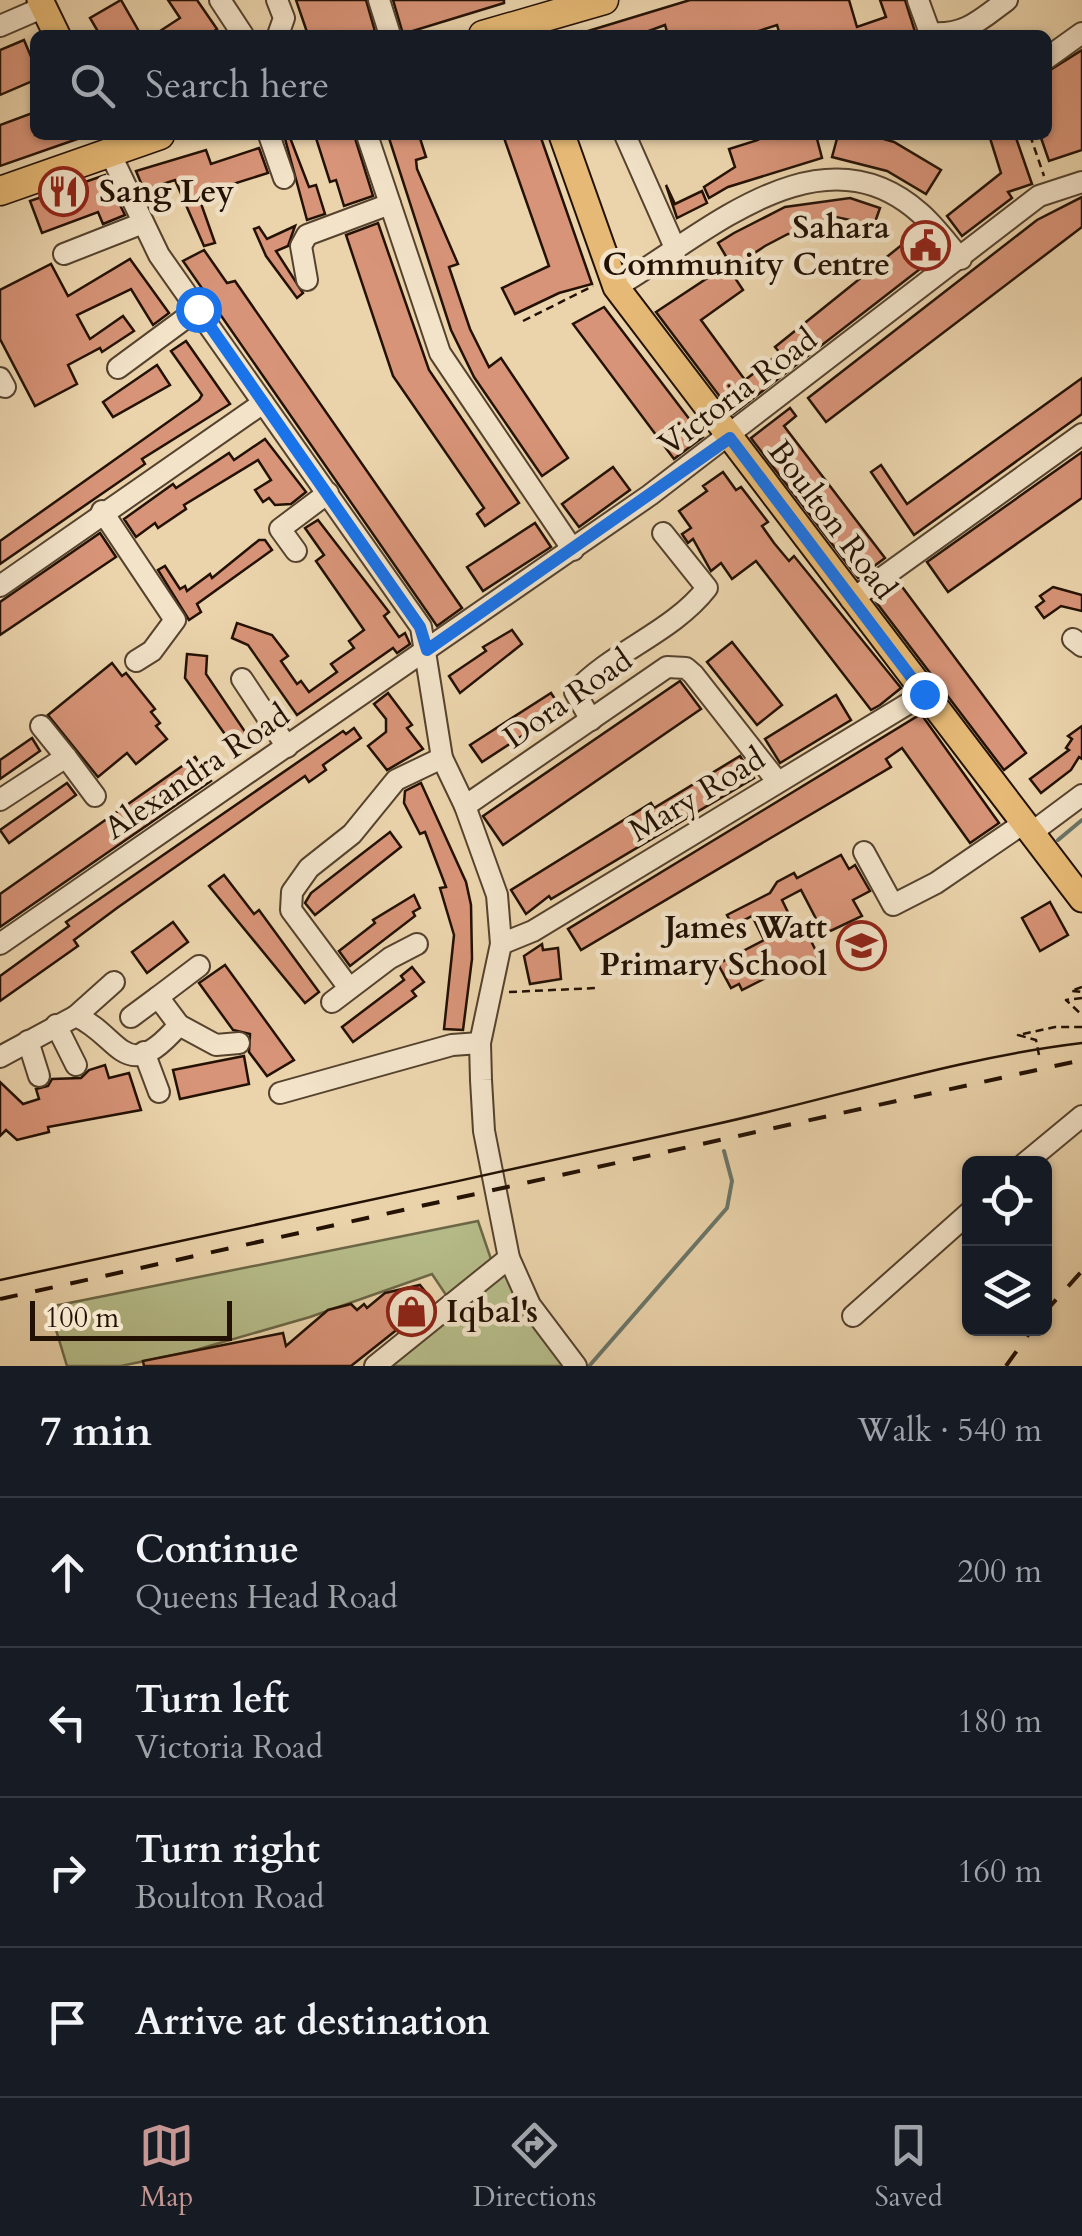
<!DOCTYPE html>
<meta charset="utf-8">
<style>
body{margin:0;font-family:Cardo,serif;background:#242831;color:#f1f3f6}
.controls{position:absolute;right:30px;bottom:30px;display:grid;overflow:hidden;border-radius:15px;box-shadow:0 2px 8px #0004}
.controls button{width:90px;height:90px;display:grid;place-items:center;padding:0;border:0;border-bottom:2px solid #363941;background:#171b24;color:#f1f3f6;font:50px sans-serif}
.scale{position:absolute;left:30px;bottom:25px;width:202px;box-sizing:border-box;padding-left:10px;border:5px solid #231104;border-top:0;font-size:28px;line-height:35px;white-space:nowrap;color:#231104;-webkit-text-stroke:8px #f2e3c9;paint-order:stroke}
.stop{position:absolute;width:30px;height:30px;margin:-22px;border:8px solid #1a73e8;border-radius:50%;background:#fff}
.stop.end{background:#1a73e8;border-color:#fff;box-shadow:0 2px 10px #0008}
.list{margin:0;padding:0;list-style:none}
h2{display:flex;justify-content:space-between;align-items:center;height:130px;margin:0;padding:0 40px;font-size:42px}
h2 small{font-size:32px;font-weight:400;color:#9ea1a6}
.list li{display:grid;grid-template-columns:65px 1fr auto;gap:30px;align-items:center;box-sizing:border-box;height:150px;padding:0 40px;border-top:2px solid #363941}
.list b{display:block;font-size:38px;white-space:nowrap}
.list p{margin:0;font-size:32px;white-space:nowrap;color:#9ea1a6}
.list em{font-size:32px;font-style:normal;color:#9ea1a6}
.icon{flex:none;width:55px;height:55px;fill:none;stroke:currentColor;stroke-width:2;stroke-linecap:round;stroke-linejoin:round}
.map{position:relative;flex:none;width:1082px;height:1366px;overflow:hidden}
.search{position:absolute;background:#171b24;box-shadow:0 2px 8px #0004;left:30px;right:30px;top:30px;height:110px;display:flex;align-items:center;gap:25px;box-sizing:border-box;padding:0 35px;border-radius:15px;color:#9ea1a6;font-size:38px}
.sheet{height:730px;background:#171b24}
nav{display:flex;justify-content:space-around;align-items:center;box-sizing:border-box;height:140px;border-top:2px solid #363941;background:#171b24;font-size:28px;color:#9ea1a6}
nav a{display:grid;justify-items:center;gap:5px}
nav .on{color:#c59692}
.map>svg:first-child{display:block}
.green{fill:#b6bd8a;stroke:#6c6747;stroke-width:2.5}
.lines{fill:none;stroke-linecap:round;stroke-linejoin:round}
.stream{stroke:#697568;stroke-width:4}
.building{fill:#d89478;stroke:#231104;stroke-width:2.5}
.minor-casing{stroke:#55422e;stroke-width:24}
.major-casing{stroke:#231104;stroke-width:29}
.highway-casing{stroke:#231104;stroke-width:31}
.path{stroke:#231104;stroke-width:2.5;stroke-dasharray:8 5;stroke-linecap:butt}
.minor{stroke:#f2e3c9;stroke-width:20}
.major{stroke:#e6ba76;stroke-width:25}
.highway{stroke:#e6ba76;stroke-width:28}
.tram{stroke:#231104;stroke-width:2.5}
.rail{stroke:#231104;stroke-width:4;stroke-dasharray:18 18;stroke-linecap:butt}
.route{stroke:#1a73e8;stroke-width:12}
.labels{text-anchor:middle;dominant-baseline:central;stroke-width:9;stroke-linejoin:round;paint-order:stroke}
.poi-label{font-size:32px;font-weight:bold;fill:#231104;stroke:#f2e3c9;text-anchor:start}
.street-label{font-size:32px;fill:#231104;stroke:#f2e3c9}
</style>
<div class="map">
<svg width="1082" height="1366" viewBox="0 0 1082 1366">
<rect width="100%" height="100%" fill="#ebd4ac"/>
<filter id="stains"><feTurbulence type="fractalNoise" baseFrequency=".002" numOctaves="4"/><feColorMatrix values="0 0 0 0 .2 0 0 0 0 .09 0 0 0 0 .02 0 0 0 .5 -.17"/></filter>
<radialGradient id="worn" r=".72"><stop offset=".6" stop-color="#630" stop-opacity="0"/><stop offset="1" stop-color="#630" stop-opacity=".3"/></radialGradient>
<!-- green -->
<g class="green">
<polygon points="478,1221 492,1262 448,1298 432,1274 310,1317 192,1351 121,1366 67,1366 49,1307"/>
<polygon points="502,1271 567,1366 388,1366"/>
</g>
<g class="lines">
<!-- stream -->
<g class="stream">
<polyline points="1058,840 1082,820"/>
<polyline points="590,1365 727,1208 732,1181 724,1151"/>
</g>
</g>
<!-- building -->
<g class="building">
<polygon points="121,0 141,35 100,35 90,18"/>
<polygon points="168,0 197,0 217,29 209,35 154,35 180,18"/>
<polygon points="296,0 366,0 376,35 308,35"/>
<polygon points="393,0 504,0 504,3 403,34"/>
<polygon points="690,0 849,0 857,27 886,17 880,0 905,0 916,35 780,35 777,25 746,35 668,35 665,25 638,35 575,35"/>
<polygon points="24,40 35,66 35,80 0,95 0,50"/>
<polygon points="1082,50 1082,150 1049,161 1040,135 1047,135 1047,72"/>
<polygon points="35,112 35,135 83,137 0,166 0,125"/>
<polygon points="284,135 289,135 309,187 316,185 325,214 307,220"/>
<polygon points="315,135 354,135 373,196 344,206 336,180 330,182"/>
<polygon points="388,135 419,135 426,157 416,160 417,169 458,264 449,267 470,329 489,367 501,358 568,458 542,476 474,377 451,330"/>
<polygon points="503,135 540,135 592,284 559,293 515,314 502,288 549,266"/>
<polygon points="757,135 816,135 822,158 728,187 709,198 704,187 735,167 729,149 758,140"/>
<polygon points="838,135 870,135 894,142 941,170 926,194 887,171 832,157"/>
<polygon points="989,135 1015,135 1032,184 1008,192 1012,198 962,236 947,216 1001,173"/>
<polygon points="259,148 268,173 198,195 215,243 204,246 175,180 144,190 136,171 206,150 211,164"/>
<polygon points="105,175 125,215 103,224 98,212 42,233 30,201"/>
<polygon points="666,185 675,204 702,191 707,203 677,218"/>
<polygon points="1082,197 1082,227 826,422 808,398 1037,220"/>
<polygon points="850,198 880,208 874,225 836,217 837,224 823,227 824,233 788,234 765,246 747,258 751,264 733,275 743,290 701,320 745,380 780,353 775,347 919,231 938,255 733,414 656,312 730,263 718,243 734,233 785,207"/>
<polygon points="378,223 429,370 519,503 485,526 477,514 484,508 393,376 346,235"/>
<polygon points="295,226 288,246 276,251 303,293 297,298 266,256 254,229 259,227 267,239"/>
<polygon points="204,250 227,283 235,281 462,608 437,626 183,261"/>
<polygon points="130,259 169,313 153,325 131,289 77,315 90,339 123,316 134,331 102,352 100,348 68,365 77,384 35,406 0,339 0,290 51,264 68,296"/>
<polygon points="604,307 703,437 674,459 573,324"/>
<polygon points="186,341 230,404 142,459 145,464 0,564 0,541 199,400 202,395 171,351"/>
<polygon points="157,365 170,385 113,417 103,402"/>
<polygon points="1082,378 1082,414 914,535 871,472 881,465 907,504"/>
<polygon points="790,408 796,416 784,426 885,558 858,578 751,438"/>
<polygon points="265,439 306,492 291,504 275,505 269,498 263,502 255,490 271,480 258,460 184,505 186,509 158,528 155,523 136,537 124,519 173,484 176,488 229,453 234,460"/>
<polygon points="1082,452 1082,498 948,592 927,562"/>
<polygon points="613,467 630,490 579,527 562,504"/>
<polygon points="723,472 736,490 741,487 768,522 762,526 774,543 789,561 794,556 901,688 880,705 871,710 756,561 732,579 721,563 711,571 693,539 688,543 682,534 691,528 679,511 707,491 703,486"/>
<polygon points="318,520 389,612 384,616 399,637 405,633 410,644 397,653 393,648 297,715 248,645 232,638 237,623 272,635 288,656 281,661 297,684 301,681 309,692 337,672 331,664 354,648 349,641 364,630 316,561 324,555 305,528"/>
<polygon points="535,523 551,547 483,591 467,567"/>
<polygon points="100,533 116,557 0,635 0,602"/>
<polygon points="259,540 265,540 272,550 197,604 201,612 189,620 158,570 165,566 180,589 185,586 187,591 210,574 212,578"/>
<polygon points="900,584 1026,753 1004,770 876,602"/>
<polygon points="1053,587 1082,595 1082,611 1061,606 1044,618 1036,607 1044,601 1040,596"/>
<polygon points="512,630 522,644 460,693 449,676 486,651 483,647"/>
<polygon points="732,642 782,705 757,725 707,662"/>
<polygon points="187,654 207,656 206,674 254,745 239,754 185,678"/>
<polygon points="112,663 122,676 126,673 155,709 151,712 160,723 156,726 167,739 136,764 127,753 98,777 48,715"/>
<polygon points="680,681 701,709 503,845 483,816"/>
<polygon points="388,693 412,725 407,728 423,749 387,770 368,746 386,732 386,719 374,704"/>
<polygon points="551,693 562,710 482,762 470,745"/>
<polygon points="836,695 851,720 780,763 765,739"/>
<polygon points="921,714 999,823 970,843 902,748 886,759 891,767 581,950 568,929"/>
<polygon points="1082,726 1082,759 1079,757 1071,770 1041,793 1030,779 1069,750 1066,748 1072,739 1068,736"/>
<polygon points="354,728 361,738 323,765 326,770 309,782 305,776 117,908 74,940 78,946 0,1001 0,976 69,926 66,922 343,731 346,734"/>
<polygon points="32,738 40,751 0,779 0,760"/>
<polygon points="740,756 754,778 551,899 549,896 526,914 511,890 651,803 654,808"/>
<polygon points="195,757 211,781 0,927 0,894"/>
<polygon points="67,783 76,795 9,843 0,830"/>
<polygon points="421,783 466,882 471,905 472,959 463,1030 444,1029 454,935 440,888 446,887 425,832 420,834 404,803 405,791"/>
<polygon points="390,832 401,847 315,915 305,903 311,893"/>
<polygon points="841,855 849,869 855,865 870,891 853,900 862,916 824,934 801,890 782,900 802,941 809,937 819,957 800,967 797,962 742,990 739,984 731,988 718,964 764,940 752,916 733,926 727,915 770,893 777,882 794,873 797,878"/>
<polygon points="224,875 254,914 259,910 319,992 305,1003 209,886"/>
<polygon points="414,895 420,908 413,912 415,916 350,966 339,951 375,923 373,920"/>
<polygon points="1050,902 1068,935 1040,951 1022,918"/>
<polygon points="173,922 188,942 147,973 132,952"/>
<polygon points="542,944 543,950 558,948 561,979 530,984 524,956"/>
<polygon points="225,965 294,1060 267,1076 249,1052 250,1034 233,1030 199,983"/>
<polygon points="412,967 424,982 412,991 416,996 353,1042 342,1027 404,980 401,976"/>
<polygon points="244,1056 249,1084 180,1099 173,1070"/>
<polygon points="105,1065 109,1078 129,1073 141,1110 48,1127 49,1132 17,1140 6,1130 0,1136 0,1082 23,1104 39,1099 36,1089 48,1086 52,1079 81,1078 89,1070"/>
<polygon points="420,1285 433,1301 351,1366 144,1366 143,1361 283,1333 286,1346 328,1310 351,1304 357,1310 364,1304 367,1308 385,1293"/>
</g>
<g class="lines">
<defs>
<g id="minor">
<polyline points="220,0 243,35"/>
<polyline points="277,0 284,18 278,35"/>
<polyline points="379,0 390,35"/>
<path d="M918,0L930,33C965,36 980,20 1007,0"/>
<polyline points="0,26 44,7"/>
<polyline points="1047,58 1082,33"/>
<polyline points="269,135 284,178"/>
<polyline points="367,135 440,353 573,550"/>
<polyline points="625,135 676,250"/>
<polyline points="109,151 159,255 421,627 442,758 465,806 497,895 501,944 480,1043 481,1080 484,1131 509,1258 530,1305 576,1366"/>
<polyline points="64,254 143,223"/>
<polyline points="307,280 301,246 307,235 390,204"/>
<path d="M616,287C703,237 819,123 920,213C935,226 948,244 961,259"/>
<polyline points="118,368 198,309"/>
<polyline points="0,378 5,387"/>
<polyline points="102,511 175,620 152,651 136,661"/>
<polyline points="296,551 280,529 328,493"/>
<polyline points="0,586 263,403"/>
<polyline points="851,600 1082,434"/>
<polyline points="1073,639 1082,646"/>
<polyline points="242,679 287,747"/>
<path d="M591,720L575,692C613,651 673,632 707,588L663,533"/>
<polyline points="66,757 95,796"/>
<polyline points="0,800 66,757 41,726"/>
<polyline points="465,806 667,667 686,668 693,674 777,781"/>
<polyline points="1031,833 1082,795"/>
<polyline points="864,852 893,905 936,883 1024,823"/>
<polyline points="0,944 650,495 1039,196 1082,182"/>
<polyline points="501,944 533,931 924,694"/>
<polyline points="349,988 291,910 292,892 309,868 352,834 396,780 442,758"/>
<polyline points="332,1002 390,958 417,944"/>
<polyline points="76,1016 114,982"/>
<polyline points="131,1017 158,997"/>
<polyline points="56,1025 76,1065"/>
<polyline points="179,1025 216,1045 239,1043"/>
<polyline points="28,1041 39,1076"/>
<polyline points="144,1052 159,1092"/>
<path d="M0,1057L76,1016C121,1036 124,1088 179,1025L158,997L199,966"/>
<polyline points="280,1093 452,1045 480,1043"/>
<polyline points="1024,1164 1082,1116"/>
<polyline points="853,1316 970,1212"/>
<polyline points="375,1366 509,1258"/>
</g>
<g id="major">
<polyline points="40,0 57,35"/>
<polyline points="562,135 616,287 1082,899"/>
</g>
<g id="highway">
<polyline points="483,35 604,0"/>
<polyline points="0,191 160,135"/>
</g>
</defs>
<!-- minor casing -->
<use href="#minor" class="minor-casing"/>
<!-- major casing -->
<use href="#major" class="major-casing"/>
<!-- highway casing -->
<use href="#highway" class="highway-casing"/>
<!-- path -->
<g class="path">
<polyline points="1030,135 1044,176"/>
<polyline points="523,321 593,286"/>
<polyline points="1082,987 1071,991 1082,992"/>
<polyline points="509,992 597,988"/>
<polyline points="1082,998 1066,1000 1082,1015"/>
<polyline points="1039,1055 1036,1040 1018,1035 1055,1027 1082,1027"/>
</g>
<!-- minor -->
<use href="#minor" class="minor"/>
<!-- major -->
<use href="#major" class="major"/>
<!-- highway -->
<use href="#highway" class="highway"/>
<!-- tram -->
<path class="tram" d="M0,1280C237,1229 475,1178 712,1125C836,1098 956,1058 1082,1043"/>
<!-- rail -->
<g class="rail">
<polyline points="0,1299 1082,1060"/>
<polyline points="1044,1313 1082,1271"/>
<polyline points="1006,1366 1033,1328"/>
</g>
</g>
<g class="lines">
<!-- route -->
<polyline class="route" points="198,309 420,627 427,650 730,438 924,694"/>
</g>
<!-- icons -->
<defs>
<symbol id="restaurant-ring" viewBox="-11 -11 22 22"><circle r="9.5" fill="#f2e3c9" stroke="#8f2418" stroke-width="1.5"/><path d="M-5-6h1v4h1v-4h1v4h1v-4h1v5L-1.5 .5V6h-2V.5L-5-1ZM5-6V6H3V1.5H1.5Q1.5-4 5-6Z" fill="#8f2418"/></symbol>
<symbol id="civic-ring" viewBox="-11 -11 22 22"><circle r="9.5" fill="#f2e3c9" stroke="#8f2418" stroke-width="1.5"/><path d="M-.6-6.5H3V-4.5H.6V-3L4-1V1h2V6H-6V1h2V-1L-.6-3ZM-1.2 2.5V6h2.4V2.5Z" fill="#8f2418"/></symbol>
<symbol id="school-ring" viewBox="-11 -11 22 22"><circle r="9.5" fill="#f2e3c9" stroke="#8f2418" stroke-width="1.5"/><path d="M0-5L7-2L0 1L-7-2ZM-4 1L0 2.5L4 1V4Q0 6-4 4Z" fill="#8f2418"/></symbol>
<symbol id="shop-ring" viewBox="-11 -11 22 22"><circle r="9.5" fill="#f2e3c9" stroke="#8f2418" stroke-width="1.5"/><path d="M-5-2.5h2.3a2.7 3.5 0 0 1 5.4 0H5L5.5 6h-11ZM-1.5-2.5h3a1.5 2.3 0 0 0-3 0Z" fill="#8f2418"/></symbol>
</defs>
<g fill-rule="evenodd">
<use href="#restaurant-ring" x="36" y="164" width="55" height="55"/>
<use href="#civic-ring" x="898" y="218" width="55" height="55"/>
<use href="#school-ring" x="834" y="918" width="55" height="55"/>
<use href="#shop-ring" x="384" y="1284" width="55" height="55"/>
</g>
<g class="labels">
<!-- poi labels -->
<g class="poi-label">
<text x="99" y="192">Sang Ley</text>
<text x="890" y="228" text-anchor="end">Sahara<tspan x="890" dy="37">Community Centre</tspan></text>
<text x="827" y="928" text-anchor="end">James Watt<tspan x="827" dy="37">Primary School</tspan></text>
<text x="446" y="1312">Iqbal's</text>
</g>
<!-- street labels -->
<g class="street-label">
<text transform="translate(738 392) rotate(-37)">Victoria Road</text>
<text transform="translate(832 520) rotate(53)">Boulton Road</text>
<text transform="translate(568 699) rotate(-35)">Dora Road</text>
<text transform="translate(197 772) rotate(-34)">Alexandra Road</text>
<text transform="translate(697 795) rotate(-31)">Mary Road</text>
</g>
</g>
<rect width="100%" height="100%" filter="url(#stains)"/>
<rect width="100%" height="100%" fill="url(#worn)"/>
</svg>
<div class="controls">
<button><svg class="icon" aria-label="locate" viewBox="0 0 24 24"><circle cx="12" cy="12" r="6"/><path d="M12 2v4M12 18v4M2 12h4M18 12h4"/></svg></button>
<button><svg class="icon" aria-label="layers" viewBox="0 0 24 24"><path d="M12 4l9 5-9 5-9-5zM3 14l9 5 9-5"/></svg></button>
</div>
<div class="scale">100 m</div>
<div class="stop" style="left:198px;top:309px"></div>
<div class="stop end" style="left:924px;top:694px"></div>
<div class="search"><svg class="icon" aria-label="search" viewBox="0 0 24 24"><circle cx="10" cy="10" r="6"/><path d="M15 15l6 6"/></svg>Search here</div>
</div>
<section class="sheet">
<h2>7 min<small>Walk · 540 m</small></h2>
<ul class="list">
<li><svg class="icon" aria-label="ahead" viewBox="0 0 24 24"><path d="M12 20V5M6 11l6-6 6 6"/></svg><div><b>Continue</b><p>Queens Head Road</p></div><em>200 m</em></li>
<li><svg class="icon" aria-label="left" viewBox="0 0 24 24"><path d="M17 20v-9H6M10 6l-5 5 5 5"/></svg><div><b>Turn left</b><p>Victoria Road</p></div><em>180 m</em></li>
<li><svg class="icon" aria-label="right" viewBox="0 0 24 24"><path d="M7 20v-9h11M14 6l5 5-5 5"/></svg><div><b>Turn right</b><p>Boulton Road</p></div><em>160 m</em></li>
<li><svg class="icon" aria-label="arrive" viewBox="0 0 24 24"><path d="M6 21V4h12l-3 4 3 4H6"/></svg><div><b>Arrive at destination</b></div></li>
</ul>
</section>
<nav>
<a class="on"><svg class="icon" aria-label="map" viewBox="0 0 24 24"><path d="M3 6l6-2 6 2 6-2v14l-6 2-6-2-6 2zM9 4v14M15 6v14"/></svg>Map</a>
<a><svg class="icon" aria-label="directions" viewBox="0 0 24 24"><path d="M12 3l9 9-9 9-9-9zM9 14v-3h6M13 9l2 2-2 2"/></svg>Directions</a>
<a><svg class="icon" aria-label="saved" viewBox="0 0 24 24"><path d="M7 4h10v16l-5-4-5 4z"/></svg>Saved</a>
</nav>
